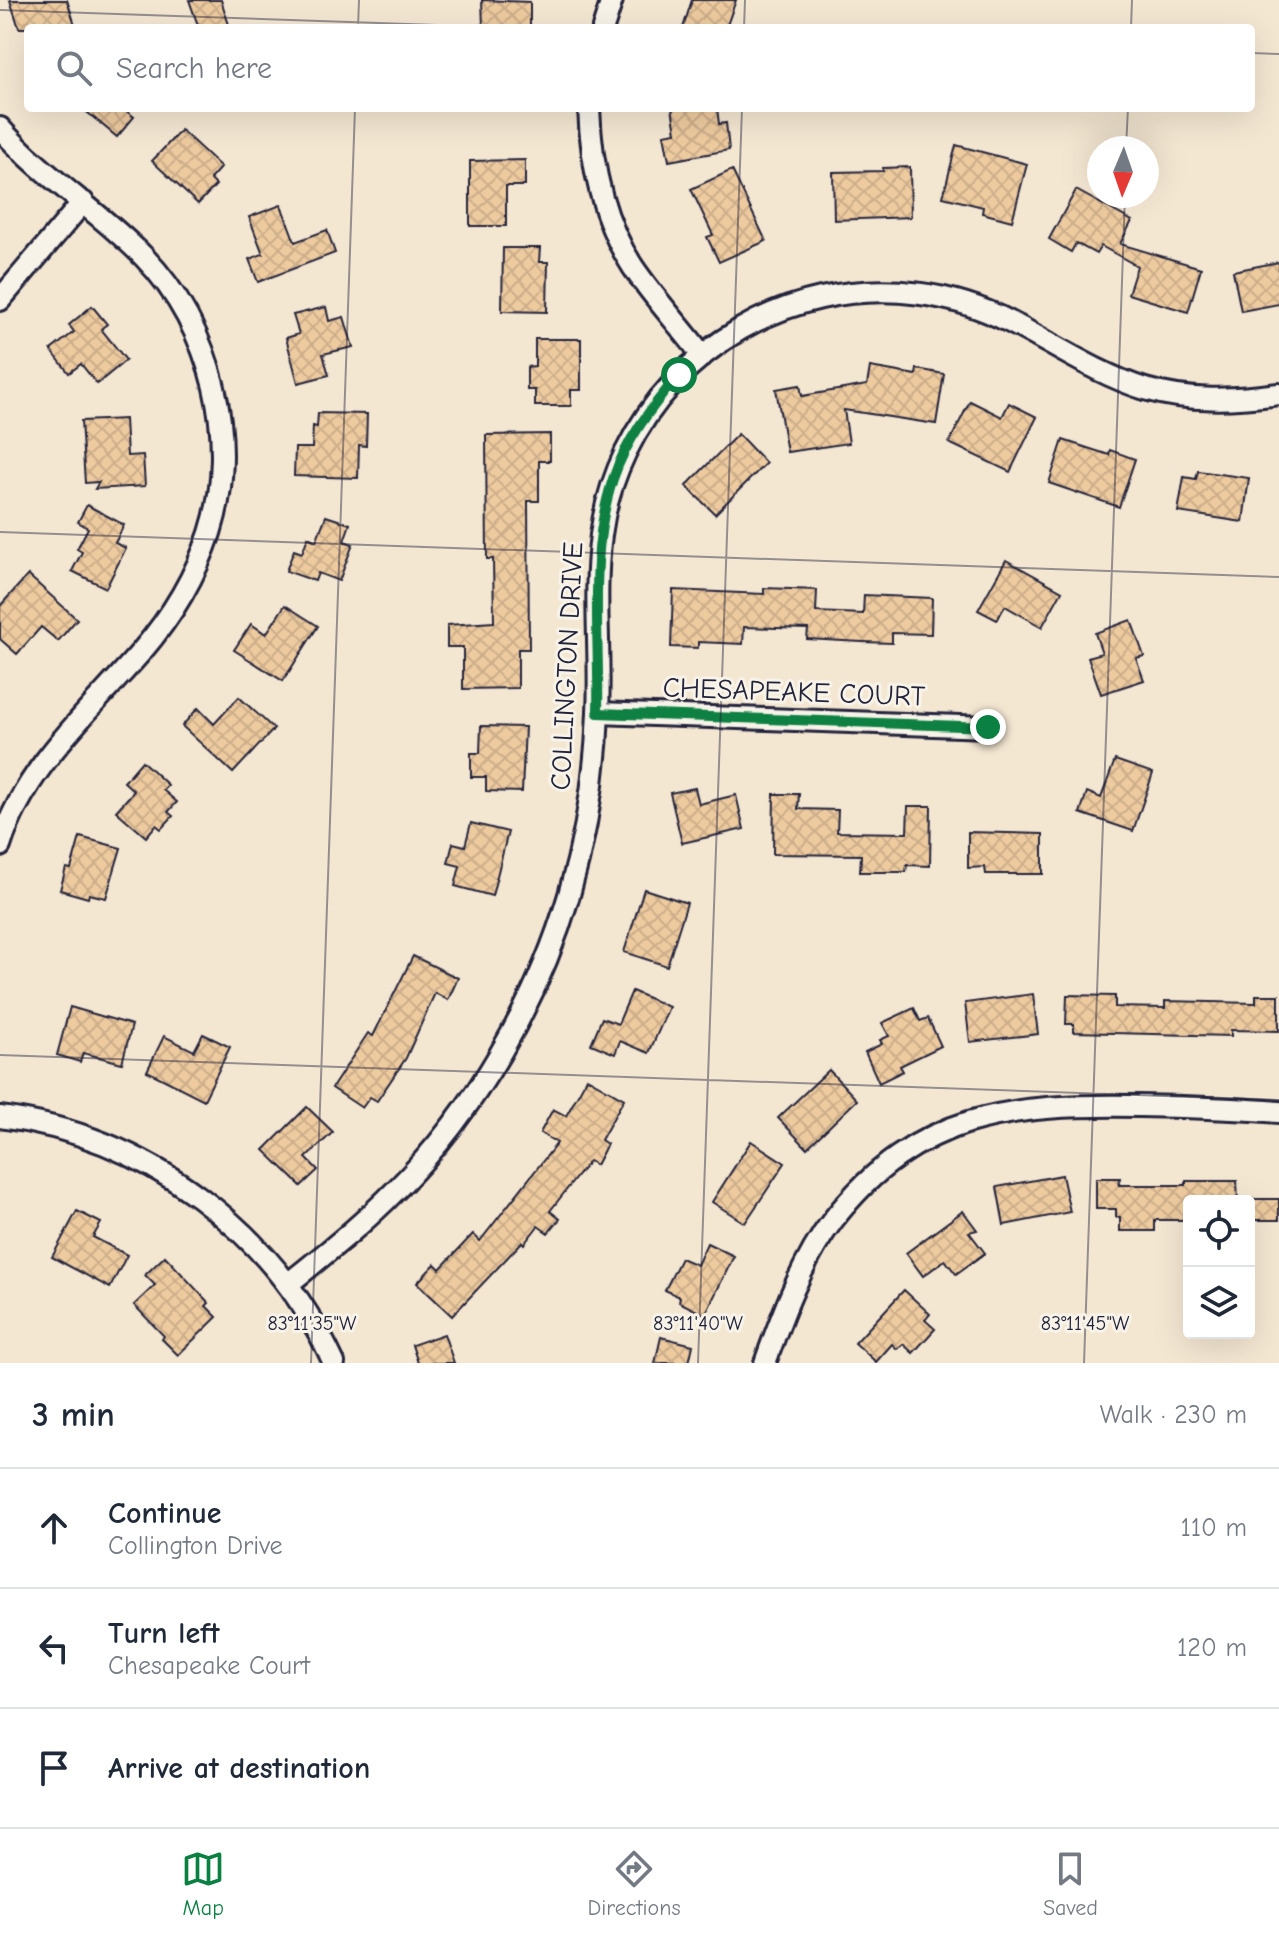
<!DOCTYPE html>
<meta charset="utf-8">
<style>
body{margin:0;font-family:"Comic Neue",sans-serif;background:#f2f2f3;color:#1f2937}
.controls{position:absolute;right:24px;bottom:24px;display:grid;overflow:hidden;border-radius:8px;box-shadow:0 8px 32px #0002}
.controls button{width:72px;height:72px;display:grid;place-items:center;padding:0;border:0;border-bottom:2px solid #e0e1e3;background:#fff;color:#1f2937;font:40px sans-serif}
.compass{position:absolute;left:1087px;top:136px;width:72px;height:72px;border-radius:50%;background:#fff;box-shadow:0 8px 32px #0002;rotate:182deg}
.stop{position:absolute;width:24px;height:24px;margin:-18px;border:6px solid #0b8043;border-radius:50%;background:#fff}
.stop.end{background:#0b8043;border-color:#fff;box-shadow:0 2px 8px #0008}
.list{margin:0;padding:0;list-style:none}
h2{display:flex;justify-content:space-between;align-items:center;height:104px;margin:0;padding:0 32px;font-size:34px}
h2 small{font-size:26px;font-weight:400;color:#747a83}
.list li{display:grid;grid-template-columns:52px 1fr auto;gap:24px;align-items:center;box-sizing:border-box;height:120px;padding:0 32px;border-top:2px solid #e0e1e3}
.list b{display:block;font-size:30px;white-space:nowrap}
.list p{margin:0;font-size:26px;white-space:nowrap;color:#747a83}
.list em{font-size:26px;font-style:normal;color:#747a83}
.icon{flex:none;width:44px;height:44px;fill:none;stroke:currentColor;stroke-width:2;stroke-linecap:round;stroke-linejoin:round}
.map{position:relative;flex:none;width:1279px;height:1363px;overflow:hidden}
.search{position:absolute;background:#fff;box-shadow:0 8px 32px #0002;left:24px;right:24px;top:24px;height:88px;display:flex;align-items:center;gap:20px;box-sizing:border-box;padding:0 28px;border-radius:8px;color:#747a83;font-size:30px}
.sheet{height:464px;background:#fff}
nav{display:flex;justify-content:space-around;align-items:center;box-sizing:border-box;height:112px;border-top:2px solid #e0e1e3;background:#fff;font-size:22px;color:#747a83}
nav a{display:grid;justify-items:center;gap:4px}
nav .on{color:#0b8043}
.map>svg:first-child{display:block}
.building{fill:url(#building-cross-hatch);stroke:#22223b;stroke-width:2}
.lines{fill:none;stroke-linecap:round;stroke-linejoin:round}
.minor-casing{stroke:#22223b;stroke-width:26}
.minor{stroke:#f7f3e8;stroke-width:20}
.route{stroke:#0b8043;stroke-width:10}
.ticks{fill:none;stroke:#22223b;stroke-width:2;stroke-opacity:0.45}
.labels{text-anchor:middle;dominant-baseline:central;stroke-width:6;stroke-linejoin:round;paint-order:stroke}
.street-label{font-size:28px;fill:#22223b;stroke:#f7f3e8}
.ticks-label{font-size:20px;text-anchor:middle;fill:#22223b;stroke:#f7f3e8;stroke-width:6;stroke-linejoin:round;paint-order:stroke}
</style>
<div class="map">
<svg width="1279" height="1363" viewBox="0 0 1279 1363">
<defs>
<pattern id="building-cross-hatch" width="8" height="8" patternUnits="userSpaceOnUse" patternTransform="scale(2)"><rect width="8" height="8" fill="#eecb9f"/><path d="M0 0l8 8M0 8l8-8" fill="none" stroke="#ccae8a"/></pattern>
</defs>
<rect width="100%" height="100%" fill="#f4e7d2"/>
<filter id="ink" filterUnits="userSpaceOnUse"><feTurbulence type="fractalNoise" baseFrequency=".0125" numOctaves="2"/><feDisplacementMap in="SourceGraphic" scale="16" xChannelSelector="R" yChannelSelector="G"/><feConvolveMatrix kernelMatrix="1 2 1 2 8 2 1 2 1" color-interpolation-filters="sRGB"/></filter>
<g filter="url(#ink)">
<!-- building -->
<g class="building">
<polygon points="10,0 67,0 76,28 19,28"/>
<polygon points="189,0 221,0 230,28 199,28"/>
<polygon points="482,0 530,2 530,27 483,27"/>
<polygon points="692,0 736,0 726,28 683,28"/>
<polygon points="82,108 123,108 134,117 117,137"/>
<polygon points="672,108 717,108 719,124 726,123 729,150 669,161 664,134 676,132"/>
<polygon points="181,130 221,167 210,179 216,185 198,204 152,161"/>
<polygon points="956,145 1027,164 1012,221 982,213 983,207 943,197"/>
<polygon points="525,160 525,186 506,186 506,226 470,226 470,161"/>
<polygon points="910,167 911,217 834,220 833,172 883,171 883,168"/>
<polygon points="732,170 766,241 719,262 707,237 713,235 691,189"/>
<polygon points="1076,190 1132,221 1120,244 1201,268 1188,312 1128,294 1137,266 1101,246 1096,254 1076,243 1071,252 1049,239"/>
<polygon points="281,205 295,242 327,230 335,253 258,282 249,259 263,254 249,217"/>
<polygon points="503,248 540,248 539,262 548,262 547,312 502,311"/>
<polygon points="1279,262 1279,304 1241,311 1233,271"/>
<polygon points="92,306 107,324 101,329 126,360 97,384 81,364 69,373 51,350 74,332 69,325"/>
<polygon points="326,307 329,321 344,317 353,347 323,354 329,375 298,383 286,338 299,334 293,315"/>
<polygon points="535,339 581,339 581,390 571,390 571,406 535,406 535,390 527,390 527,367 535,366"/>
<polygon points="870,367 916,375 917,369 944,374 936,424 844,410 849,443 787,452 776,389 800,385 802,396 867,385"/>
<polygon points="970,401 1002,417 1009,403 1037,417 1010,472 949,443"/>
<polygon points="318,413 367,414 366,446 359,445 358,478 294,476 295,448 312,448 313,426 317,427"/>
<polygon points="125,419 127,456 143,455 145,486 95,489 99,482 85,483 81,421"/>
<polygon points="550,434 550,461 539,461 539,501 528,501 529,649 518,649 518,688 463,689 463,647 447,647 447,625 494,622 493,559 487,559 486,435"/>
<polygon points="738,434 766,463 715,514 686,486"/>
<polygon points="1063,440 1109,455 1110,450 1135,459 1119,507 1049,483"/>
<polygon points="1198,471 1249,478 1243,522 1178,512 1184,477 1196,479"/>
<polygon points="87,505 124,525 115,543 126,548 106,588 72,571 82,552 77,549 88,528 78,522"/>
<polygon points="326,516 350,524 344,541 353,544 339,581 318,573 315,581 286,571 294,550 302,553 308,537 316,541"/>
<polygon points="1006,560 1062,591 1042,627 1005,606 997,620 978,610"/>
<polygon points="28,575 77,619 58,641 41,627 17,654 0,639 0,606"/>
<polygon points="764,588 817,590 816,612 863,614 864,595 932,598 931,634 892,633 892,643 862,642 807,639 808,629 744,627 743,644 698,642 698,648 671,647 673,590 764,594"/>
<polygon points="285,605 318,626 283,681 234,650 251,624 266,634"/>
<polygon points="1131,620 1144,656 1136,658 1144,680 1101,694 1088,657 1102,653 1095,633"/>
<polygon points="239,697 274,729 233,773 182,726 198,708 214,724"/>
<polygon points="481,726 525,727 522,792 486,791 486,777 471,777 471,753 480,753"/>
<polygon points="1115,760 1153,773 1133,831 1080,813 1087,792 1101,798"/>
<polygon points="142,761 168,785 163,790 177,802 168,812 173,816 161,829 156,825 146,837 116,811 134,791 124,782"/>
<polygon points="695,788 699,804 736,795 744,829 682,843 670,793"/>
<polygon points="774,794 799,794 798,809 838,810 837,832 907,833 908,806 931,806 930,866 907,865 906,872 860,872 861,855 773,854"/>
<polygon points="471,823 508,832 492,896 455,886 460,866 448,863 453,843 465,846"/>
<polygon points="968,832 1043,834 1043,874 986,874 985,867 968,868"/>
<polygon points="80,837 121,848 106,898 89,894 88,898 60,890 66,868 71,869"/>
<polygon points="644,889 687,903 667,966 624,952"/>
<polygon points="413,956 458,978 448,1000 435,993 406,1058 377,1101 370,1097 362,1108 332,1088 368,1033 373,1036"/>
<polygon points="632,991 669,1007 649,1053 620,1041 615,1054 591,1044 602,1018 618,1024"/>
<polygon points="1033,994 1038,1034 970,1042 965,1003"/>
<polygon points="1067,995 1115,996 1115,1007 1165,1008 1165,1001 1256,1003 1256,995 1279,995 1279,1031 1231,1030 1231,1036 1074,1032 1074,1024 1066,1024"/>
<polygon points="70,1007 132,1025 122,1063 83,1053 80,1062 57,1055"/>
<polygon points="914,1008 920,1021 928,1018 941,1046 900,1066 903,1071 879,1083 865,1052 882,1044 880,1040 889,1036 882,1023"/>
<polygon points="203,1034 230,1047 204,1100 147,1071 164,1036 194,1051"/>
<polygon points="829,1070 857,1100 807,1148 778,1118"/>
<polygon points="587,1078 624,1099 601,1140 607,1144 596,1165 589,1161 550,1211 560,1219 548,1233 538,1226 524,1244 522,1242 452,1316 417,1283 435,1264 440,1269 473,1234 480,1241 557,1143 540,1133 553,1109 566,1116"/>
<polygon points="307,1107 333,1132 306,1158 318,1170 301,1186 264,1150"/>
<polygon points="751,1141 785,1163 745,1223 712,1202"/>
<polygon points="1062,1175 1070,1212 1004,1225 997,1187"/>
<polygon points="1096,1178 1120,1178 1119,1185 1186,1185 1186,1181 1237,1181 1238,1201 1189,1201 1189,1220 1155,1220 1155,1231 1120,1231 1120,1217 1116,1217 1116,1209 1096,1209"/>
<rect x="1249" y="1199" width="30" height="21"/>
<polygon points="77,1211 101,1223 93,1237 127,1255 110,1288 52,1257"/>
<polygon points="963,1211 977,1230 969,1232 985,1253 956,1274 945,1260 923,1276 906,1253"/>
<polygon points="707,1243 734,1256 705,1315 679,1302 680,1297 665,1290 681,1258 697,1265"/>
<polygon points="165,1256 209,1303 206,1306 217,1317 178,1355 162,1339 164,1336 134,1305 155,1285 145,1275"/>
<polygon points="904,1290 930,1314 925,1320 935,1329 913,1353 903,1344 897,1349 892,1344 876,1362 855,1343"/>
<polygon points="444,1334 454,1363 418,1363 412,1345"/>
<polygon points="661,1337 693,1345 689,1363 655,1363"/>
</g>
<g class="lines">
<defs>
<g id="minor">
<polyline points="603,28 612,0"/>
<path d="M589,108C591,164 602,220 633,267C654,298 680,326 702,355"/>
<path d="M0,128C42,176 99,211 144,257C212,327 240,440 210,533C195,578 172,616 141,652C88,713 25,767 0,846"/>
<polyline points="0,300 83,202"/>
<polyline points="598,713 988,727"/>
<path d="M0,1117C146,1135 273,1230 334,1363"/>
<path d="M288,1284C325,1254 363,1224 396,1190C476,1110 537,1003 569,895C586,836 596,773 598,712C601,653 593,594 601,535C616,418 707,323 821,298C884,284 952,292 1010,322C1055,345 1097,374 1145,389C1189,402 1234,400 1279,394"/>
<path d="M765,1363C782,1315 802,1261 833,1220C916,1112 1013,1104 1139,1106C1186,1107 1232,1108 1279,1112"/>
</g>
</defs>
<!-- minor casing -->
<use href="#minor" class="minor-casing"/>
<!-- minor -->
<use href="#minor" class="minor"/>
</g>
</g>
<g class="lines" filter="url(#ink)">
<!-- route -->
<path class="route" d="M679,375C652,406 626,440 613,479C588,554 600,636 598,713L988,727"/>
</g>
<!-- ticks -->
<path class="ticks" d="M0,10L526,28M358,28L359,0M744,28L745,0M1131,28L1132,0M1251,53L1279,54M1126,148L1128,108M0,532L1279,577M0,1055L1279,1100M311,1363L355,108M698,1363L742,108M1084,1363L1125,196"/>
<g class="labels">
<!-- street labels -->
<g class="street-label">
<text transform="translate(567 666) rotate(-87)">COLLINGTON DRIVE</text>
<text transform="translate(794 692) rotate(2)">CHESAPEAKE COURT</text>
</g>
</g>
<g class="ticks-label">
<text x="312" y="1330">83°11'35"W</text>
<text x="698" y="1330">83°11'40"W</text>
<text x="1085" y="1330">83°11'45"W</text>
</g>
</svg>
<div class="controls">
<button><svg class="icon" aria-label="locate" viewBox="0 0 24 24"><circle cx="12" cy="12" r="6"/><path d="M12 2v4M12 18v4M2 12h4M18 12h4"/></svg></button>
<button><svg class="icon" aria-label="layers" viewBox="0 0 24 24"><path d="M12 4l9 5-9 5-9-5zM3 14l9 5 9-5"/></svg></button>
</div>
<svg class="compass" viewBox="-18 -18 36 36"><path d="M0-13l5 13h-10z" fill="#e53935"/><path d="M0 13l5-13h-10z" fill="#747a83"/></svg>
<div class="stop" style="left:679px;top:375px"></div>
<div class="stop end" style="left:988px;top:727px"></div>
<div class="search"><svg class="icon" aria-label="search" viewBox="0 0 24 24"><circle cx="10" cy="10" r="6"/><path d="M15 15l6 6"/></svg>Search here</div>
</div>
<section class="sheet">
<h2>3 min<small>Walk · 230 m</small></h2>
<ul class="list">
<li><svg class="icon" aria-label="ahead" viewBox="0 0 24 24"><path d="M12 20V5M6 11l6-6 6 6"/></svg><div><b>Continue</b><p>Collington Drive</p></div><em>110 m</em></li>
<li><svg class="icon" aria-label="left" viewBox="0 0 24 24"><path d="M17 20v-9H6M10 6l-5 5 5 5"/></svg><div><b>Turn left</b><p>Chesapeake Court</p></div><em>120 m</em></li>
<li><svg class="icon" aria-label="arrive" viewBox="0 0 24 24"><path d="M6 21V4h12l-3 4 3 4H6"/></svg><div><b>Arrive at destination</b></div></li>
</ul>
</section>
<nav>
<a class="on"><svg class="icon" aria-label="map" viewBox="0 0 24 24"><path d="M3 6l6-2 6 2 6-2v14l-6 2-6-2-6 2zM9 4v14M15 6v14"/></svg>Map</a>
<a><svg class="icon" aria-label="directions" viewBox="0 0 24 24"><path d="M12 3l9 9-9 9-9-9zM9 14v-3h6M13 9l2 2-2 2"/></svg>Directions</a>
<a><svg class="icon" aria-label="saved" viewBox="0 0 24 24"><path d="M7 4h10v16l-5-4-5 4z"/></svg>Saved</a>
</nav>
